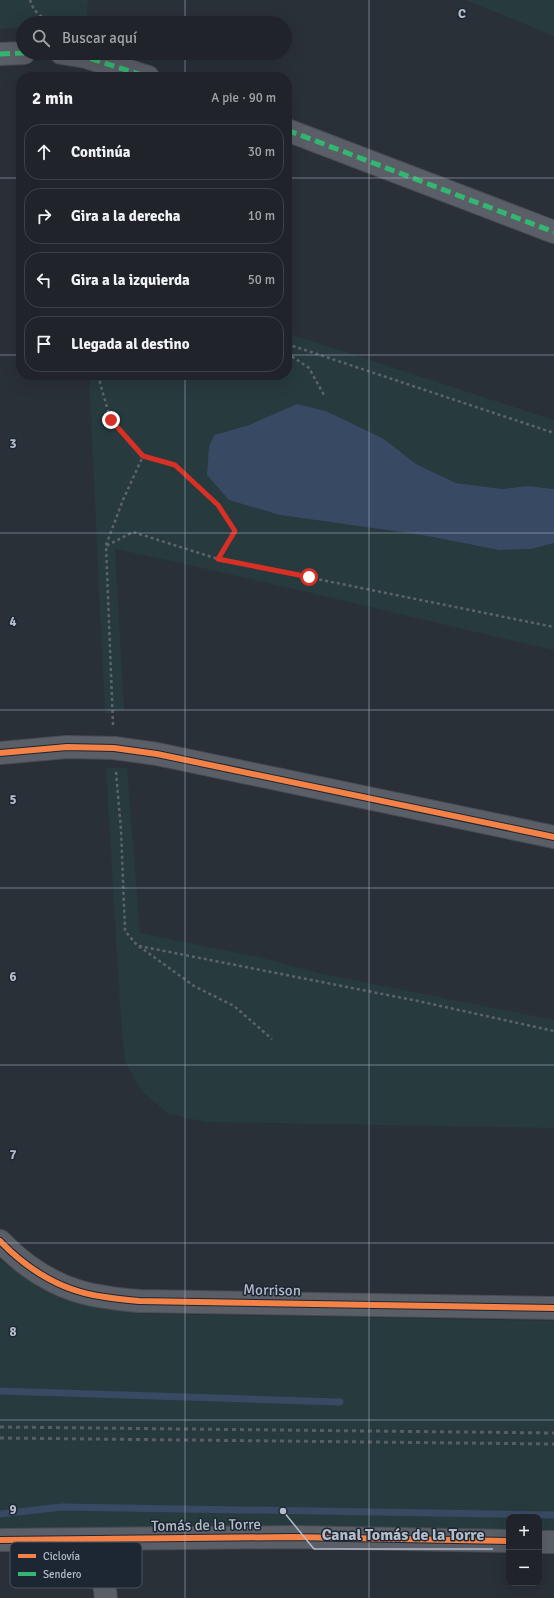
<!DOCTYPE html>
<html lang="es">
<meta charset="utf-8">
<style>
body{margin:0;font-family:Signika,sans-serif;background:#282c32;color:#f1f3f6}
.controls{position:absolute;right:12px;bottom:12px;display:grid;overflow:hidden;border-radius:8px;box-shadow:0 4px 16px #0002}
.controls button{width:36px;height:36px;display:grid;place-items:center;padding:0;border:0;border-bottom:1px solid #3d4147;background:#20242a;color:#f1f3f6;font:20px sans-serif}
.stop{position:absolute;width:12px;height:12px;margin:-9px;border:3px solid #d93025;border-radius:50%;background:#fff}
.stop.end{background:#d93025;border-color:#fff;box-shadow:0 1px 4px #0008}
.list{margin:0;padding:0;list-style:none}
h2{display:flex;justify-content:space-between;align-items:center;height:52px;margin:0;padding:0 16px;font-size:17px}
h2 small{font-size:13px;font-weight:400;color:#a2a4a8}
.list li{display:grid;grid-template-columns:26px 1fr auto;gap:12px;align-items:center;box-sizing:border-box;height:56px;margin:0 8px 8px;padding:0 8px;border:1px solid #3d4147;border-radius:16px}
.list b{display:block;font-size:15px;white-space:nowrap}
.list em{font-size:13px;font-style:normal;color:#a2a4a8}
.icon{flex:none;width:22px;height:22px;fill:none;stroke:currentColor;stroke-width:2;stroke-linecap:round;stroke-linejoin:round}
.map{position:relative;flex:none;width:554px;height:1598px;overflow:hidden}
.search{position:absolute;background:#20242a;box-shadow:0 4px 16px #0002;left:16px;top:16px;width:276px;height:44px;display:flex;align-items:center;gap:10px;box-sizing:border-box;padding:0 14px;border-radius:22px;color:#a2a4a8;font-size:15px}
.panel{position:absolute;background:#20242a;box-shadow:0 4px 16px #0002;left:16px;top:72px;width:276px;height:308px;border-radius:16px}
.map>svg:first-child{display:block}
.green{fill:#273a3e}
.water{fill:#384963}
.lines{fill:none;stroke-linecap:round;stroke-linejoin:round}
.stream{stroke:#384963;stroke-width:7}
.minor-casing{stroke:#484c53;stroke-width:24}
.path{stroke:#5d636a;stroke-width:2.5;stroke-dasharray:3 3;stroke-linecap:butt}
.minor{stroke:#5a5e66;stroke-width:22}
.rail{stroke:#595d64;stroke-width:3;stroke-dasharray:4 4;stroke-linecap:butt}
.quiet{stroke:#33b770;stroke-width:5;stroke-dasharray:10 5;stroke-linecap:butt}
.cycleway-casing{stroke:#1d2633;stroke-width:8}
.cycleway{stroke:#f48246;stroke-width:6}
.route{stroke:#d93025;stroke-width:5}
.grid{fill:none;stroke:#b4bcc9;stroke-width:1;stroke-opacity:0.55}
.labels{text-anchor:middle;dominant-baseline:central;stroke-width:3;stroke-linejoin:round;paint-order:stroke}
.street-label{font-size:15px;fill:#b4bcc9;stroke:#1d2633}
.key{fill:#1d2633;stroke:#4a5360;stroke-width:1}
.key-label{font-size:11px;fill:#b4bcc9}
.grid-label{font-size:13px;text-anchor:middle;font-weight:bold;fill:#b4bcc9;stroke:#1d2633;stroke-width:3;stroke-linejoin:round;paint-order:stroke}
.leader{fill:none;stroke:#b4bcc9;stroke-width:1.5}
.callout-dot{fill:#b4bcc9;stroke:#1d2633;stroke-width:1.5}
.callout-label{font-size:16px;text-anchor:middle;font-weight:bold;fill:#b4bcc9;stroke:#1d2633;stroke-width:3;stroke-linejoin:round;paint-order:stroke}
</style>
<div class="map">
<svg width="554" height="1598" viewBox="0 0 554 1598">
<rect width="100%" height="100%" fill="#2a3038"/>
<!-- green -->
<g class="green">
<polygon points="0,0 88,0 87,23 23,23 23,27 0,29"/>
<polygon points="466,0 554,0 554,36"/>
<path d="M287,333L554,420V489L528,486L502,489L456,483L416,464L384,439L326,411L249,425L214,435L280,515L422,535L499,550L531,549L554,543V650C408,617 262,580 115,549L124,710L105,714L89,375H287Z"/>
<polygon points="106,768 127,768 140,933 259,957 318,973 554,1020 554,1128 206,1122 168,1114 141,1090 125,1061 120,1006"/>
<polygon points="0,1260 37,1285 80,1305 148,1314 554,1321 554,1542 539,1542 539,1517 509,1517 509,1541 0,1540"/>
</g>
<!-- water -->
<polygon class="water" points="297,404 326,411 384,439 416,464 456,483 502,489 528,486 554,489 554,543 531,549 499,550 422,535 280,515 229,500 207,475 209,447 214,435 249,425"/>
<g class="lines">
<!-- stream -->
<g class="stream">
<polyline points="0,1391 340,1402"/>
<polyline points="0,1514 62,1507 554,1515"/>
</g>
<defs>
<g id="minor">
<polyline points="61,53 86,57 148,77"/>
<polyline points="0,54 24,53"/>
<polyline points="287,130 554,232"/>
<polyline points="0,753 67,747 114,748 157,754 554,837"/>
<path d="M0,1241C28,1270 64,1292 105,1297C116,1299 127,1300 139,1301L554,1308"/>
<polyline points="98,1539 106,1598"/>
<polyline points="0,1540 292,1537 509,1541"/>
<polyline points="539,1542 554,1542"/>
</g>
</defs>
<!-- minor casing -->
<use href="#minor" class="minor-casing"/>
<!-- path -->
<g class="path">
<polyline points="30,0 34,10 49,23"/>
<polyline points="287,344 554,433"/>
<polyline points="287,353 309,368 324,395"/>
<polyline points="101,375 100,383 111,421 143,456 175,465 218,505 235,531 218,559"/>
<polyline points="106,545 123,500 143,456"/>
<polyline points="113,725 106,546 133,532 218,559 554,627"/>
<polyline points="116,772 121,830 125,931 137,945 194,986 234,1006 272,1039"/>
<polyline points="139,946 418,1001 554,1031"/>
</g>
<!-- minor -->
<use href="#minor" class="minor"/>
<!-- rail -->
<g class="rail">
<polyline points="0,1427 554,1433"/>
<polyline points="0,1438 554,1444"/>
</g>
<!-- quiet -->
<g class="quiet">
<polyline points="61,53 86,57 148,77"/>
<polyline points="0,54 24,53"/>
<polyline points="287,130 554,232"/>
</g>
<defs>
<g id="cycleway">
<polyline points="0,753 67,747 114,748 157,754 554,837"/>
<path d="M0,1241C28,1270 64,1292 105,1297C116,1299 127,1300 139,1301L554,1308"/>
<polyline points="0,1540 292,1537 509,1541"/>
</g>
</defs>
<!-- cycleway casing -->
<use href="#cycleway" class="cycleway-casing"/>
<!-- cycleway -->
<use href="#cycleway" class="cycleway"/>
</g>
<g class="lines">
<!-- route -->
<polyline class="route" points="111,420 143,456 175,465 218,505 235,531 218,559 309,577"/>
</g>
<!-- grid -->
<path class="grid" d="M185,0V23M369,0V1598M185,53V77M0,178H21M287,178H554M0,355H21M287,355H554M185,375V1598M0,533H554M0,710H554M0,888H554M0,1065H554M0,1243H554M0,1420H554"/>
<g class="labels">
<!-- street labels -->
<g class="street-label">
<text transform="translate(272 1290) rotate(1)">Morrison</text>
<text transform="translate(206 1525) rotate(-1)">Tomás de la Torre</text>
</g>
</g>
<!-- legend -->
<rect x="10" y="1542" width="132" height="46" rx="6" class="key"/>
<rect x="18" y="1554" width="18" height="4" fill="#f48246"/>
<rect x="18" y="1572" width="18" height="4" fill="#33b770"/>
<g class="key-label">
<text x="43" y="1560">Ciclovía</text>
<text x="43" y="1578">Sendero</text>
</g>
<g class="grid-label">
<text x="462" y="18">C</text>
<text x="13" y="448">3</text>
<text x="13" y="626">4</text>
<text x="13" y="804">5</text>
<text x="13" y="981">6</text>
<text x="13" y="1159">7</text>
<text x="13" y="1336">8</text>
<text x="13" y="1514">9</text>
</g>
<!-- callouts -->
<path class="leader" d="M283 1511L314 1549H493"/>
<circle class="callout-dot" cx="283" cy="1511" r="4"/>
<g class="callout-label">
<text x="403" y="1540">Canal Tomás de la Torre</text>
</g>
</svg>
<div class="controls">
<button>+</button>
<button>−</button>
</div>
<div class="stop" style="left:309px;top:577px"></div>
<div class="stop end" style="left:111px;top:420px"></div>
<div class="search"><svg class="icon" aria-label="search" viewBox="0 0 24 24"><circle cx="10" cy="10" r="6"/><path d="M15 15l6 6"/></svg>Buscar aquí</div>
<section class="panel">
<h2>2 min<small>A pie · 90 m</small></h2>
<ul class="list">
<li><svg class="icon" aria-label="ahead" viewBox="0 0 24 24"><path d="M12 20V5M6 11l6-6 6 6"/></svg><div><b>Continúa</b></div><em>30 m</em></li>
<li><svg class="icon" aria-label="right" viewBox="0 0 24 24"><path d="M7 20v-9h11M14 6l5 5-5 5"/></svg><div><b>Gira a la derecha</b></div><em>10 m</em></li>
<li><svg class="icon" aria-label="left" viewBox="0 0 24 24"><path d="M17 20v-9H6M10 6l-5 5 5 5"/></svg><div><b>Gira a la izquierda</b></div><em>50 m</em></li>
<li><svg class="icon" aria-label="arrive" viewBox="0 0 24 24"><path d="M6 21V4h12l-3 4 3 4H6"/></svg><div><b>Llegada al destino</b></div></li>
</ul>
</section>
</div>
